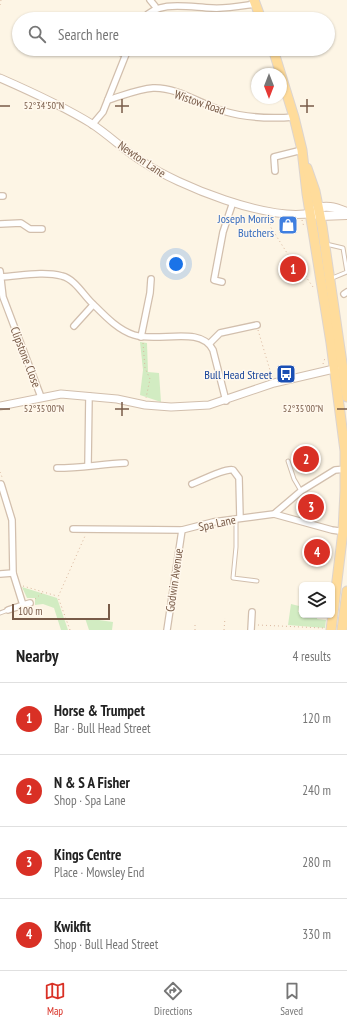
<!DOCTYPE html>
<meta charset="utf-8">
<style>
body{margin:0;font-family:"PT Sans Narrow",sans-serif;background:#f2f2f2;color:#222}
.controls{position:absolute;right:12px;bottom:12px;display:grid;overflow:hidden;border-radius:6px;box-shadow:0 1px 3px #0004}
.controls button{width:36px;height:36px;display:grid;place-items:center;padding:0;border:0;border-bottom:1px solid #e0e0e0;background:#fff;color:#222;font:20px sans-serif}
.compass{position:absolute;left:251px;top:68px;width:36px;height:36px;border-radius:50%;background:#fff;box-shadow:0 1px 3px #0004;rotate:180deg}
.scale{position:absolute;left:12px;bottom:10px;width:98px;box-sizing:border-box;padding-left:4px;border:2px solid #785b48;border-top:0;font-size:11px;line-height:14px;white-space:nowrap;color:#785b48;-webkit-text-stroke:3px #fff8ed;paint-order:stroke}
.you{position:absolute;left:176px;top:264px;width:14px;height:14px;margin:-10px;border:3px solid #fff;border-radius:50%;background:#1a73e8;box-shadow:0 0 0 6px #1a73e833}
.badge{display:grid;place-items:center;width:26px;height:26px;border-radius:50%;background:#d93025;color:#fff;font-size:13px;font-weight:700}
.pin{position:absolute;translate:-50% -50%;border:2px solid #fff;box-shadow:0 1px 4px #0006}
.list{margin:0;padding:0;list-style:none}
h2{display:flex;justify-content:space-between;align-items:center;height:52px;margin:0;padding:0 16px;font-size:17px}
h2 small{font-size:13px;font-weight:400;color:#767676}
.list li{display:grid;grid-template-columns:26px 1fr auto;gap:12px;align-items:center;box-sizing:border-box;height:72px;padding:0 16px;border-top:1px solid #e0e0e0}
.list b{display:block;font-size:15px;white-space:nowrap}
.list p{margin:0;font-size:13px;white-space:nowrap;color:#767676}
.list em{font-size:13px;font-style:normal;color:#767676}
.icon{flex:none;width:22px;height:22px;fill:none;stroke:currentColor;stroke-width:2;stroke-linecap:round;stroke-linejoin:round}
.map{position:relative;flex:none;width:347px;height:630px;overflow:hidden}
.search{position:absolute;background:#fff;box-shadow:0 1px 3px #0004;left:12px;right:12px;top:12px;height:44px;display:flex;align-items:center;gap:10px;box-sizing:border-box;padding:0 14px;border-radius:22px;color:#767676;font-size:15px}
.sheet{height:340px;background:#fff}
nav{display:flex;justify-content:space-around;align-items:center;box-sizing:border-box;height:56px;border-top:1px solid #e0e0e0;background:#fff;font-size:11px;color:#767676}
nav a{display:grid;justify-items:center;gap:2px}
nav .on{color:#d93025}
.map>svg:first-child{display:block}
.green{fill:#d2ecc2}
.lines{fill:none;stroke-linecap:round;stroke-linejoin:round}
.service-casing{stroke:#d2bfad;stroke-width:5}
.minor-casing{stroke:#d2bfad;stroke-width:8}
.tertiary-casing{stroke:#d2bfad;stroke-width:9}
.secondary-casing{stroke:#d5beaa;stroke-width:10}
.primary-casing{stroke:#dcd4cf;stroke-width:11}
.path{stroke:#dab79e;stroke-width:1;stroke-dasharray:1 3;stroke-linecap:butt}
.service{stroke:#fff;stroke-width:3}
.minor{stroke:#fff;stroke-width:5.5}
.tertiary{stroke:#fff;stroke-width:7}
.secondary{stroke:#fff;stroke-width:8}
.primary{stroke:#ffdc9b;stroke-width:9}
.ticks{fill:none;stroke:#785b48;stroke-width:1.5}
.labels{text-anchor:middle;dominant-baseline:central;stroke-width:3;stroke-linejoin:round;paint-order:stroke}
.street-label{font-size:12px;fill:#785b48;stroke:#fff8ed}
.shop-label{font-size:12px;fill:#366cbe;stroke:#fff8ed;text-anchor:end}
.transit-label{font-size:12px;fill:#164399;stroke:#fff8ed;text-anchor:end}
.ticks-label{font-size:10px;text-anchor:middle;fill:#785b48;stroke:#fff8ed;stroke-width:3;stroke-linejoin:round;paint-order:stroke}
</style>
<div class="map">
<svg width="347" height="630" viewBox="0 0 347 630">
<rect width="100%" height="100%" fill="#fdf5e5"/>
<!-- green -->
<g class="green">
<polygon points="140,342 147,343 148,372 159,373 161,402 140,395 143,370"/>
<polygon points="22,587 57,598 68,630 61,630 54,608 43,604 35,605 35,598 27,598"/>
<polygon points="291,604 299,606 298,612 302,613 302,615 318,615 317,619 326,620 325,628 288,625"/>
<polygon points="85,618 113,622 112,630 89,630"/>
</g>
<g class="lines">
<defs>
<g id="service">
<polyline points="326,244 343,248 347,272 330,279"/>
<polyline points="288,461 294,479 301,491"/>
<polyline points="236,518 236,547 233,578 257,581"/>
<polyline points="0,613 8,610"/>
</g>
<g id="minor">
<polyline points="150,0 155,6"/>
<path d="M143,19C158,0 187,7 212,8C226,9 241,6 255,4"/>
<polyline points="110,49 125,54"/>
<path d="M108,100C122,96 138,89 153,88C177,87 201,104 223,111C247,118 270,119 294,117"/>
<polyline points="92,125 103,112 128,49"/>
<polyline points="275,171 274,157 302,150"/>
<polyline points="0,196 3,196"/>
<polyline points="0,224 21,223 30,229 42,229"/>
<polyline points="0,271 3,297 41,397"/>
<path d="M1,277C20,276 43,271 62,276C75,279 84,296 93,304C105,316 118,330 134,335C158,343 201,325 213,350L226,401"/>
<polyline points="222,282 214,280 223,232 233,202"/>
<polyline points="344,294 347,292"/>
<polyline points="74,326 93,305"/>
<polyline points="141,337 150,293 151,279"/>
<polyline points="210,343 220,333 257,325"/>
<polyline points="88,465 89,396"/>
<path d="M57,468C80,468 102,464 125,463"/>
<polyline points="1,484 12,520 13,573 23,605 8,610"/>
<path d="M192,484C202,480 226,468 233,470L239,478L240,518"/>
<polyline points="274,514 332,530 346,532"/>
<polyline points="73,529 182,530 213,522 274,514 301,491 335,470 347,469"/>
<polyline points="0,574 13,573"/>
<polyline points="23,605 30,603"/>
<polyline points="167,630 182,530"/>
<polyline points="251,630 252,612"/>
</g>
<g id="tertiary">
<path d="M0,78C32,92 63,106 92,124C110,136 125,151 143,162C179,186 269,222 312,213"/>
<polyline points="0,406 61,394 117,399 145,405 171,407 209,405 274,383 338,368"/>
</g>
<g id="secondary">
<path d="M314,211C323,203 337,208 347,212"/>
<polyline points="314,214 320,216 347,215"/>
</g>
<g id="primary">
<polyline points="254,0 261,19"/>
<polyline points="273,49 294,117 302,150 307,194 331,343 345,451 345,491 343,531 331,630"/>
<polyline points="307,168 315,191 322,226 347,397"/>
<polyline points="342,630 347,591"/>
</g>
</defs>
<!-- service casing -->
<use href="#service" class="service-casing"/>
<!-- minor casing -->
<use href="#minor" class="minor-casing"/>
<!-- tertiary casing -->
<use href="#tertiary" class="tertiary-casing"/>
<!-- secondary casing -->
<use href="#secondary" class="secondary-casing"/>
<!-- primary casing -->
<use href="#primary" class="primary-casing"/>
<!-- path -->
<g class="path">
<polyline points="0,5 1,0"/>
<polyline points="271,220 270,226 294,264 300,268 313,287"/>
<polyline points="302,220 304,227"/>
<polyline points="258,330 272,377"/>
<polyline points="143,343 145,368 150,379 146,398"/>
<polyline points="323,364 325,358"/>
<polyline points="0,472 2,477"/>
<polyline points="23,586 57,596"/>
<polyline points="35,599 42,593"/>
<polyline points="258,625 323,628"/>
<polyline points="70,630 58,597 85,536"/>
<polyline points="195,630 195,624"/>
<polyline points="224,630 225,618"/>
</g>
<!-- service -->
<use href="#service" class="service"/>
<!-- minor -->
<use href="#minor" class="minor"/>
<!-- tertiary -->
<use href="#tertiary" class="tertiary"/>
<!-- secondary -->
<use href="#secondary" class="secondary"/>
<!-- primary -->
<use href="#primary" class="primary"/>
</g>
<!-- ticks -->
<path class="ticks" d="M122,99V113M307,99V113M0,106H10M115,106H129M300,106H314M122,402V416M0,409H10M115,409H129M337,409H347"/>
<!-- icons -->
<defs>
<symbol id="shop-square" viewBox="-11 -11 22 22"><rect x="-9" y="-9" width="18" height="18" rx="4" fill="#3f7fe0" stroke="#fff8ed"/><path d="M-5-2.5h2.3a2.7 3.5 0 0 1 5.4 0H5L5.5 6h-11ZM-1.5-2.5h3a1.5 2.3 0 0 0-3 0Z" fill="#fff"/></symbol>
<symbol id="bus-square" viewBox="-11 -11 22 22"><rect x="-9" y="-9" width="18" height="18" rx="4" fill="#1a4fb4" stroke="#fff8ed"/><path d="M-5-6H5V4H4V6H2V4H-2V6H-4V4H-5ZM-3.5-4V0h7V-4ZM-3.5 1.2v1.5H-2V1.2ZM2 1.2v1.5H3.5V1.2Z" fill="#fff"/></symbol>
</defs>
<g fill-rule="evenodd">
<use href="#shop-square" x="277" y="214" width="22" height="22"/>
<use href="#bus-square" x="275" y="363" width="22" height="22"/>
</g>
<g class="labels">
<!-- street labels -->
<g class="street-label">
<text transform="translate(200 102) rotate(19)">Wistow Road</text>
<text transform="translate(142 159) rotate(34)">Newton Lane</text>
<text transform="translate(26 357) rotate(69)">Clipstone Close</text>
<text transform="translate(217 523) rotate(-12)">Spa Lane</text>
<text transform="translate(174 580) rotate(-82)">Godwin Avenue</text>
</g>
<!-- shop labels -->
<g class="shop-label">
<text x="274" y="218">Joseph Morris<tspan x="274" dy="14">Butchers</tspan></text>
</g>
<!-- transit labels -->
<g class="transit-label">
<text x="272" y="374">Bull Head Street</text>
</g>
</g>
<g class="ticks-label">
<text x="44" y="109">52°34'50"N</text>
<text x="44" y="412">52°35'00"N</text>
<text x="303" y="412">52°35'00"N</text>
</g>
</svg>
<div class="controls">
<button><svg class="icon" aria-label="layers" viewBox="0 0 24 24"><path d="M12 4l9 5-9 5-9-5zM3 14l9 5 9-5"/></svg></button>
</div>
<svg class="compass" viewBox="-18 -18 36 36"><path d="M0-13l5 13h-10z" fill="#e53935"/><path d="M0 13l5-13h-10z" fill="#767676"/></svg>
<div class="scale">100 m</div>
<div class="you"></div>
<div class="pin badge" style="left:293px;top:269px">1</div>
<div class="pin badge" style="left:306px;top:459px">2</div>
<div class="pin badge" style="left:311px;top:507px">3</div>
<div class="pin badge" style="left:317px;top:552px">4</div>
<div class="search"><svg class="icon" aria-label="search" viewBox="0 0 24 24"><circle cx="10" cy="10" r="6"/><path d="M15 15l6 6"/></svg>Search here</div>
</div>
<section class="sheet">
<h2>Nearby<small>4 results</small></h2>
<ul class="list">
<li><span class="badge">1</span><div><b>Horse &amp; Trumpet</b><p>Bar · Bull Head Street</p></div><em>120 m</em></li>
<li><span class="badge">2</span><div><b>N &amp; S A Fisher</b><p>Shop · Spa Lane</p></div><em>240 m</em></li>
<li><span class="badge">3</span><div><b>Kings Centre</b><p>Place · Mowsley End</p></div><em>280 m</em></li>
<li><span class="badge">4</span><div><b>Kwikfit</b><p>Shop · Bull Head Street</p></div><em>330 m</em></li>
</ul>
</section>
<nav>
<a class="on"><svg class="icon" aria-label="map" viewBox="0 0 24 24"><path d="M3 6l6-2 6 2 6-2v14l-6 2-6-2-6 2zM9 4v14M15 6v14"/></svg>Map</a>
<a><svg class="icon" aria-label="directions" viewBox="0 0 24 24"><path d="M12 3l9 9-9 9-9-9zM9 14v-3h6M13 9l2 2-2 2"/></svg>Directions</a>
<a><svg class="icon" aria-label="saved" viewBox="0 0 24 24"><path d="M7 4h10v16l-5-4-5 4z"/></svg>Saved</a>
</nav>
